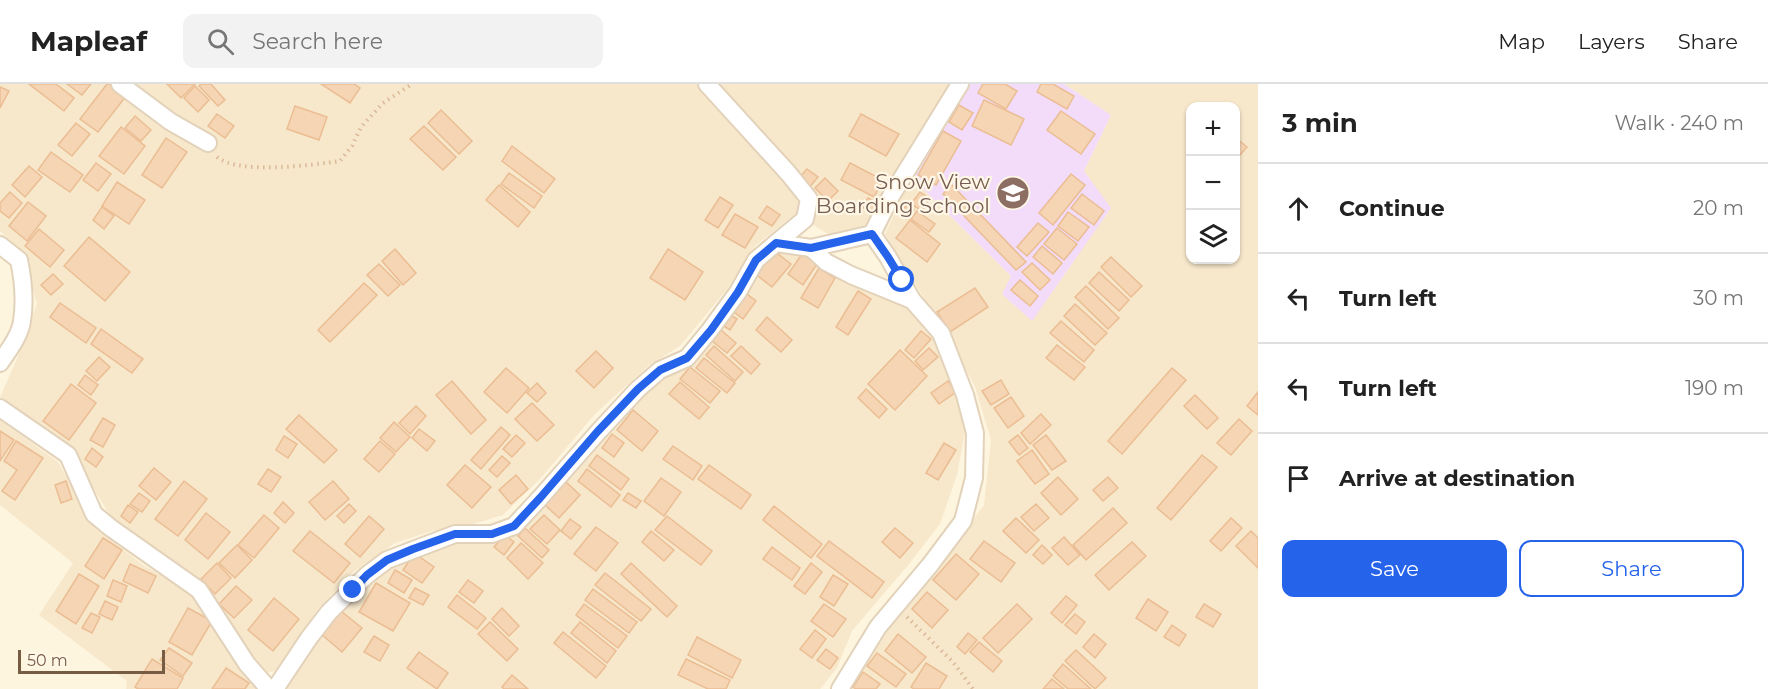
<!DOCTYPE html>
<meta charset="utf-8">
<style>
body{margin:0;font-family:Montserrat,sans-serif;background:#f2f2f2;color:#222}
.controls{position:absolute;right:18px;top:18px;display:grid;overflow:hidden;border-radius:12px;box-shadow:0 2px 4px #0004}
.controls button{width:54px;height:54px;display:grid;place-items:center;padding:0;border:0;border-bottom:2px solid #e0e0e0;background:#fff;color:#222;font:30px sans-serif}
.scale{position:absolute;left:18px;bottom:15px;width:147px;box-sizing:border-box;padding-left:6px;border:3px solid #775c44;border-top:0;font-size:16px;line-height:21px;white-space:nowrap;color:#775c44;-webkit-text-stroke:4px #fff8e7;paint-order:stroke}
.stop{position:absolute;width:18px;height:18px;margin:-14px;border:4px solid #2563eb;border-radius:50%;background:#fff}
.stop.end{background:#2563eb;border-color:#fff;box-shadow:0 2px 6px #0008}
.list{margin:0;padding:0;list-style:none}
h2{display:flex;justify-content:space-between;align-items:center;height:78px;margin:0;padding:0 24px;font-size:26px}
h2 small{font-size:20px;font-weight:400;color:#767676}
.list li{display:grid;grid-template-columns:39px 1fr auto;gap:18px;align-items:center;box-sizing:border-box;height:90px;padding:0 24px;border-top:2px solid #e0e0e0}
.list b{display:block;font-size:22px;white-space:nowrap}
.list em{font-size:20px;font-style:normal;color:#767676}
.actions{display:flex;gap:12px;padding:18px 24px}
.actions a{flex:1;padding:14px 0;border:2px solid #2563eb;border-radius:12px;text-align:center;font-size:21px;color:#2563eb}
.actions .main{background:#2563eb;color:#fff}
.icon{flex:none;width:33px;height:33px;fill:none;stroke:currentColor;stroke-width:2;stroke-linecap:round;stroke-linejoin:round}
.map{position:relative;flex:none;width:1258px;height:605px;overflow:hidden}
header{display:flex;align-items:center;gap:36px;box-sizing:border-box;height:84px;padding:0 30px;background:#fff;border-bottom:2px solid #e0e0e0}
header strong{font-size:28px}
nav{display:flex;gap:33px;margin-inline-start:auto;font-size:21px}
.search{width:420px;height:54px;background:#f2f2f2;display:flex;align-items:center;gap:15px;box-sizing:border-box;padding:0 21px;border-radius:12px;color:#767676;font-size:22px}
main{display:flex}
aside{flex:1;background:#fff}
.map>svg:first-child{display:block}
.residential{fill:#f7e8cc;fill-rule:evenodd}
.education{fill:#f2dcfa}
.building{fill:#f6d5b4;stroke:#ebbd93;stroke-width:1.5}
.lines{fill:none;stroke-linecap:round;stroke-linejoin:round}
.street-casing{stroke:#e3d2ba;stroke-width:20}
.path{stroke:#dbb997;stroke-width:4;stroke-dasharray:1.5 4.5;stroke-linecap:butt}
.street{stroke:#fff;stroke-width:16}
.route{stroke:#2563eb;stroke-width:8}
.labels{text-anchor:middle;dominant-baseline:central;stroke-width:4.5;stroke-linejoin:round;paint-order:stroke}
.education-label{font-size:21px;fill:#785e54;stroke:#fff8e7;text-anchor:end}
</style>
<header>
<strong>Mapleaf</strong>
<div class="search"><svg class="icon" aria-label="search" viewBox="0 0 24 24"><circle cx="10" cy="10" r="6"/><path d="M15 15l6 6"/></svg>Search here</div>
<nav><a>Map</a><a>Layers</a><a>Share</a></nav>
</header>
<main>
<div class="map">
<svg width="1258" height="605" viewBox="0 0 1258 605">
<rect width="100%" height="100%" fill="#fef5df"/>
<!-- residential -->
<g class="residential">
<polygon points="0,0 951,0 870,140 828,150 795,130 755,162 728,204 680,262 648,282 595,330 540,395 503,431 470,441 432,447 395,459 353,488 319,524 277,587 264,589 217,524 113,436 89,397 75,367 0,313 16,277 37,220 21,166 0,147"/>
<path d="M1064,0H1258V605H847L890,539L932,489L984,421L991,356L975,303L947,250L929,223L885,150L911,93L1011,192L1084,87L1111,31ZM1190,22H1236V176H1190Z"/>
<polygon points="773,164 800,167 907,218 930,248 953,294 960,316 965,347 957,391 940,440 909,480 852,547 837,584 820,605 287,605 307,567 332,530 362,504 407,471 442,461 484,457 504,448 654,301 685,282"/>
<polygon points="0,336 58,378 98,446 143,481 184,504 196,516 213,537 220,555 253,599 260,605 126,605 127,597 39,531 73,479 0,421"/>
</g>
<!-- education -->
<polygon class="education" points="966,0 1064,0 1111,31 1084,87 1111,124 1032,237 1002,210 1011,192 911,93"/>
<!-- building -->
<g class="building">
<polygon points="29,0 56,0 74,14 64,27"/>
<polygon points="67,0 91,0 82,11"/>
<polygon points="107,0 112,0 127,11 98,48 80,35"/>
<polygon points="167,0 195,0 181,14"/>
<polygon points="201,0 211,0 225,16 218,22 199,2"/>
<polygon points="321,0 354,0 360,4 350,19"/>
<polygon points="983,0 1005,0 1017,7 1006,25 978,9"/>
<polygon points="1041,0 1053,0 1074,12 1067,25 1037,8"/>
<polygon points="195,2 209,16 198,28 184,14"/>
<polygon points="0,3 9,7 0,24"/>
<polygon points="984,16 1024,35 1011,61 972,42"/>
<polygon points="959,21 973,29 962,46 949,38"/>
<polygon points="295,22 327,33 319,56 287,45"/>
<polygon points="441,26 472,57 459,70 428,39"/>
<polygon points="1061,27 1095,50 1081,70 1047,46"/>
<polygon points="217,30 234,42 225,54 208,42"/>
<polygon points="861,30 899,50 886,72 849,52"/>
<polygon points="135,32 151,46 141,57 125,44"/>
<polygon points="76,39 90,50 72,72 58,61"/>
<polygon points="424,42 456,73 443,86 410,55"/>
<polygon points="121,43 145,62 124,90 99,72"/>
<polygon points="943,47 961,57 936,101 918,91"/>
<polygon points="166,54 187,68 162,104 142,91"/>
<polygon points="1236,54 1247,63 1239,72 1236,70"/>
<polygon points="512,62 555,95 544,109 502,77"/>
<polygon points="51,68 83,91 70,108 38,86"/>
<polygon points="96,79 111,90 98,107 83,96"/>
<polygon points="850,79 883,96 874,113 841,96"/>
<polygon points="29,82 42,93 25,113 12,101"/>
<polygon points="807,85 818,93 809,104 798,95"/>
<polygon points="509,89 542,112 534,124 501,100"/>
<polygon points="1071,90 1085,101 1053,141 1039,129"/>
<polygon points="825,94 838,107 828,117 815,104"/>
<polygon points="117,98 145,116 129,140 102,122"/>
<polygon points="499,101 530,128 518,143 486,116"/>
<polygon points="952,101 1026,178 1016,186 943,110"/>
<polygon points="10,108 22,119 9,134 0,127 0,119"/>
<polygon points="920,108 930,115 922,127 911,120"/>
<polygon points="1082,110 1104,127 1094,141 1071,124"/>
<polygon points="720,113 733,121 718,144 705,136"/>
<polygon points="868,114 879,120 874,130 862,123"/>
<polygon points="28,118 46,132 27,157 9,142"/>
<polygon points="907,121 914,126 906,135 900,129"/>
<polygon points="767,122 780,131 772,142 759,134"/>
<polygon points="102,123 114,132 104,145 93,136"/>
<polygon points="917,127 935,140 929,148 911,135"/>
<polygon points="1068,128 1089,143 1078,157 1058,142"/>
<polygon points="735,130 758,143 745,164 722,151"/>
<polygon points="910,136 940,160 927,178 896,154"/>
<polygon points="1038,139 1049,148 1027,172 1017,163"/>
<polygon points="1057,144 1077,160 1064,176 1044,160"/>
<polygon points="39,145 64,166 50,183 25,162"/>
<polygon points="89,153 130,188 105,217 64,182"/>
<polygon points="1042,162 1062,179 1053,190 1033,173"/>
<polygon points="395,165 416,189 403,201 382,177"/>
<polygon points="668,165 703,188 685,216 650,194"/>
<polygon points="773,166 791,180 772,203 754,189"/>
<polygon points="802,170 817,180 803,201 788,190"/>
<polygon points="1111,173 1142,202 1131,213 1101,183"/>
<polygon points="1032,179 1050,196 1040,206 1022,188"/>
<polygon points="379,180 400,201 388,212 367,191"/>
<polygon points="819,184 835,194 818,224 801,214"/>
<polygon points="1099,188 1129,216 1119,227 1089,199"/>
<polygon points="53,190 63,200 51,211 41,201"/>
<polygon points="1020,196 1038,212 1030,222 1011,206"/>
<polygon points="364,199 377,211 330,258 318,246"/>
<polygon points="1086,202 1119,234 1108,245 1075,213"/>
<polygon points="975,204 988,223 950,248 937,228"/>
<polygon points="743,207 756,217 743,235 730,225"/>
<polygon points="858,207 871,215 848,251 836,243"/>
<polygon points="60,219 96,244 86,259 50,233"/>
<polygon points="1075,220 1107,249 1095,261 1064,232"/>
<polygon points="729,230 737,235 730,246 722,241"/>
<polygon points="767,233 792,256 781,268 756,246"/>
<polygon points="1061,237 1094,266 1084,278 1050,249"/>
<polygon points="101,245 143,275 132,289 91,260"/>
<polygon points="721,246 736,259 727,269 712,257"/>
<polygon points="921,247 931,255 914,274 905,266"/>
<polygon points="1057,261 1085,283 1074,296 1046,274"/>
<polygon points="714,262 743,288 735,297 706,271"/>
<polygon points="741,262 760,280 751,290 731,272"/>
<polygon points="929,264 938,273 923,286 915,277"/>
<polygon points="900,266 927,292 895,326 868,300"/>
<polygon points="596,267 613,284 594,304 576,287"/>
<polygon points="99,273 110,283 97,297 86,287"/>
<polygon points="704,274 735,299 727,309 696,284"/>
<polygon points="690,283 720,307 710,319 680,295"/>
<polygon points="506,284 529,304 507,329 484,308"/>
<polygon points="1172,284 1186,296 1122,370 1108,357"/>
<polygon points="85,291 98,301 91,311 78,301"/>
<polygon points="1001,296 1009,310 991,321 982,307"/>
<polygon points="452,297 486,336 471,350 436,311"/>
<polygon points="948,297 956,308 939,320 931,309"/>
<polygon points="680,298 709,323 699,335 669,310"/>
<polygon points="537,299 546,309 537,318 527,309"/>
<polygon points="71,300 96,319 69,356 43,337"/>
<polygon points="866,305 887,325 879,334 858,314"/>
<polygon points="1258,308 1258,331 1247,322"/>
<polygon points="1195,311 1218,334 1207,345 1184,322"/>
<polygon points="1011,313 1024,332 1008,344 994,324"/>
<polygon points="532,319 554,341 537,357 515,335"/>
<polygon points="416,322 426,332 410,350 399,339"/>
<polygon points="633,326 658,347 642,367 617,346"/>
<polygon points="1041,330 1051,341 1030,360 1021,349"/>
<polygon points="299,331 337,366 324,379 286,345"/>
<polygon points="103,334 115,341 103,363 90,356"/>
<polygon points="1239,335 1252,347 1231,371 1217,359"/>
<polygon points="394,338 410,353 396,368 380,354"/>
<polygon points="501,343 510,351 481,385 471,376"/>
<polygon points="419,345 435,357 427,367 412,354"/>
<polygon points="0,347 14,356 0,377"/>
<polygon points="612,350 624,359 614,373 602,364"/>
<polygon points="516,351 525,359 512,373 503,365"/>
<polygon points="1018,351 1028,364 1019,371 1009,358"/>
<polygon points="1046,351 1066,377 1052,386 1033,361"/>
<polygon points="284,352 297,360 288,374 276,366"/>
<polygon points="16,357 43,374 15,416 2,407 17,386 4,377"/>
<polygon points="380,357 395,370 379,388 364,375"/>
<polygon points="944,359 956,366 938,396 926,389"/>
<polygon points="673,362 702,382 693,396 663,375"/>
<polygon points="92,364 103,373 96,383 85,375"/>
<polygon points="1032,366 1049,390 1035,400 1017,377"/>
<polygon points="597,371 629,395 621,406 589,382"/>
<polygon points="1202,371 1217,383 1171,436 1157,424"/>
<polygon points="502,372 510,379 497,393 489,386"/>
<polygon points="465,381 491,403 472,424 447,401"/>
<polygon points="709,381 751,411 741,425 698,395"/>
<polygon points="154,384 171,398 156,416 139,402"/>
<polygon points="268,385 281,393 271,408 258,400"/>
<polygon points="587,385 620,411 611,423 578,397"/>
<polygon points="516,391 528,405 511,420 499,406"/>
<polygon points="1058,393 1078,415 1061,431 1041,409"/>
<polygon points="1108,393 1118,404 1103,417 1093,406"/>
<polygon points="661,394 681,408 664,432 644,417"/>
<polygon points="66,397 72,415 61,419 55,401"/>
<polygon points="184,397 207,415 178,452 155,435"/>
<polygon points="333,397 349,415 325,436 309,418"/>
<polygon points="566,398 580,411 559,434 545,421"/>
<polygon points="139,409 150,417 142,428 130,420"/>
<polygon points="628,409 641,417 636,424 623,416"/>
<polygon points="283,418 294,429 285,439 274,429"/>
<polygon points="349,420 356,427 344,439 337,432"/>
<polygon points="1036,420 1049,434 1034,447 1021,433"/>
<polygon points="128,421 138,428 130,439 121,432"/>
<polygon points="774,422 822,460 811,474 763,436"/>
<polygon points="1113,424 1127,439 1086,476 1073,461"/>
<polygon points="206,429 230,448 208,475 185,456"/>
<polygon points="264,431 279,444 254,474 238,461"/>
<polygon points="544,431 560,446 547,460 530,445"/>
<polygon points="369,432 384,445 360,473 345,460"/>
<polygon points="667,432 712,467 701,481 655,446"/>
<polygon points="1016,434 1039,456 1026,469 1003,447"/>
<polygon points="1231,434 1242,444 1221,467 1210,457"/>
<polygon points="570,435 581,443 571,455 561,447"/>
<polygon points="596,443 618,459 596,487 574,470"/>
<polygon points="525,444 549,466 542,474 518,452"/>
<polygon points="895,444 913,459 900,474 882,458"/>
<polygon points="310,447 350,479 334,499 293,467"/>
<polygon points="651,447 674,466 664,477 642,458"/>
<polygon points="1251,447 1258,454 1258,484 1236,462"/>
<polygon points="505,451 514,458 504,471 494,463"/>
<polygon points="1064,453 1080,471 1068,481 1052,464"/>
<polygon points="103,454 122,466 104,495 85,482"/>
<polygon points="829,457 884,498 872,514 817,472"/>
<polygon points="984,457 1015,479 1001,498 970,475"/>
<polygon points="1132,458 1146,472 1109,506 1095,491"/>
<polygon points="521,459 543,479 528,495 507,474"/>
<polygon points="237,461 252,476 235,494 219,479"/>
<polygon points="1042,461 1052,471 1043,480 1033,471"/>
<polygon points="772,463 800,484 792,496 763,475"/>
<polygon points="414,469 434,483 422,499 403,486"/>
<polygon points="956,470 979,490 956,516 933,496"/>
<polygon points="217,479 231,494 215,510 201,495"/>
<polygon points="631,479 677,522 667,533 621,490"/>
<polygon points="811,479 822,488 805,510 794,502"/>
<polygon points="130,480 156,492 148,509 123,497"/>
<polygon points="395,486 412,496 404,509 388,499"/>
<polygon points="605,489 651,525 641,537 595,501"/>
<polygon points="79,490 99,502 76,540 56,527"/>
<polygon points="833,491 848,500 834,522 820,513"/>
<polygon points="113,496 127,502 121,518 107,512"/>
<polygon points="468,496 483,507 474,519 459,508"/>
<polygon points="376,499 410,519 393,547 359,528"/>
<polygon points="236,502 252,516 234,534 219,520"/>
<polygon points="415,504 429,511 423,521 409,514"/>
<polygon points="593,505 637,538 629,549 585,516"/>
<polygon points="927,508 948,526 932,544 912,525"/>
<polygon points="457,511 486,534 477,545 448,523"/>
<polygon points="1066,512 1077,521 1062,539 1051,529"/>
<polygon points="274,514 299,535 273,567 248,546"/>
<polygon points="1148,515 1168,528 1156,547 1136,534"/>
<polygon points="105,517 118,523 112,536 99,530"/>
<polygon points="584,520 627,552 618,564 576,531"/>
<polygon points="824,520 846,535 833,553 811,537"/>
<polygon points="1017,520 1032,535 998,569 983,554"/>
<polygon points="1204,520 1221,530 1213,543 1196,533"/>
<polygon points="188,524 212,537 192,571 169,558"/>
<polygon points="502,524 519,542 509,552 492,535"/>
<polygon points="341,527 362,544 342,568 321,550"/>
<polygon points="91,529 100,533 92,549 82,544"/>
<polygon points="1075,530 1085,538 1076,550 1065,541"/>
<polygon points="490,538 518,565 507,577 478,550"/>
<polygon points="580,538 616,567 607,579 571,549"/>
<polygon points="1172,541 1186,551 1179,562 1164,553"/>
<polygon points="815,546 826,555 812,574 800,565"/>
<polygon points="563,548 606,582 596,594 554,559"/>
<polygon points="968,549 977,556 965,570 957,563"/>
<polygon points="898,550 926,573 912,589 885,567"/>
<polygon points="1094,550 1106,560 1095,574 1083,563"/>
<polygon points="374,552 389,561 380,577 364,568"/>
<polygon points="697,553 741,576 732,594 688,571"/>
<polygon points="979,558 1002,577 993,588 970,568"/>
<polygon points="169,564 192,579 183,592 160,576"/>
<polygon points="826,565 838,574 830,585 817,576"/>
<polygon points="1076,566 1106,594 1095,605 1065,577"/>
<polygon points="419,568 448,589 437,605 407,584"/>
<polygon points="877,569 906,590 896,603 867,582"/>
<polygon points="152,575 183,594 177,605 138,605 135,603"/>
<polygon points="686,575 730,596 726,605 708,605 678,591"/>
<polygon points="926,579 947,592 939,605 914,605 911,603"/>
<polygon points="1063,580 1091,605 1068,605 1053,592"/>
<polygon points="226,584 249,599 245,605 212,605"/>
<polygon points="863,588 880,600 876,605 856,605 853,603"/>
<polygon points="512,591 528,605 504,605 502,603"/>
<polygon points="1052,595 1064,605 1043,605"/>
</g>
<g class="lines">
<defs>
<g id="street">
<polyline points="120,0 171,38 208,59"/>
<polyline points="707,0 789,90 809,115 805,135 776,159"/>
<polyline points="872,150 888,173 912,216"/>
<path d="M0,161L19,176C23,195 25,218 22,237C20,252 8,267 0,279"/>
<polyline points="811,164 826,178 851,191 912,216 941,249 965,311 975,349 974,394 963,437 930,481 878,543 840,605"/>
<polyline points="0,324 68,371 94,430 111,444 199,506 247,580 269,605"/>
<polyline points="275,605 309,554 329,528 367,491 387,476 455,450 492,450 514,442 540,414 599,347 638,305 660,286 687,274 710,246 738,208 756,176 776,159 811,164 872,150 891,112 960,0"/>
</g>
</defs>
<!-- street casing -->
<use href="#street" class="street-casing"/>
<!-- path -->
<g class="path">
<path d="M217,73C239,91 312,81 340,77L352,62L361,43L383,19L412,0"/>
<polyline points="907,533 953,578 973,605"/>
</g>
<!-- street -->
<use href="#street" class="street"/>
</g>
<g class="lines">
<!-- route -->
<polyline class="route" points="353,506 367,491 387,476 413,465 455,450 492,450 514,442 540,414 598,347 638,305 660,286 687,274 711,246 738,208 756,176 776,159 811,164 872,150 888,173 902,196"/>
</g>
<!-- icons -->
<defs>
<symbol id="school-disc" viewBox="-11 -11 22 22"><circle r="9.5" fill="#8d6e63" stroke="#fff8e7"/><path d="M0-5L7-2L0 1L-7-2ZM-4 1L0 2.5L4 1V4Q0 6-4 4Z" fill="#fff"/></symbol>
</defs>
<g fill-rule="evenodd">
<use href="#school-disc" x="994" y="90" width="38" height="38"/>
</g>
<g class="labels">
<!-- education labels -->
<g class="education-label">
<text x="990" y="97">Snow View<tspan x="990" dy="24">Boarding School</tspan></text>
</g>
</g>
</svg>
<div class="controls">
<button>+</button>
<button>−</button>
<button><svg class="icon" aria-label="layers" viewBox="0 0 24 24"><path d="M12 4l9 5-9 5-9-5zM3 14l9 5 9-5"/></svg></button>
</div>
<div class="scale">50 m</div>
<div class="stop" style="left:902px;top:196px"></div>
<div class="stop end" style="left:353px;top:506px"></div>
</div>
<aside>
<h2>3 min<small>Walk · 240 m</small></h2>
<ul class="list">
<li><svg class="icon" aria-label="ahead" viewBox="0 0 24 24"><path d="M12 20V5M6 11l6-6 6 6"/></svg><div><b>Continue</b></div><em>20 m</em></li>
<li><svg class="icon" aria-label="left" viewBox="0 0 24 24"><path d="M17 20v-9H6M10 6l-5 5 5 5"/></svg><div><b>Turn left</b></div><em>30 m</em></li>
<li><svg class="icon" aria-label="left" viewBox="0 0 24 24"><path d="M17 20v-9H6M10 6l-5 5 5 5"/></svg><div><b>Turn left</b></div><em>190 m</em></li>
<li><svg class="icon" aria-label="arrive" viewBox="0 0 24 24"><path d="M6 21V4h12l-3 4 3 4H6"/></svg><div><b>Arrive at destination</b></div></li>
</ul>
<div class="actions"><a class="main">Save</a><a>Share</a></div>
</aside>
</main>
